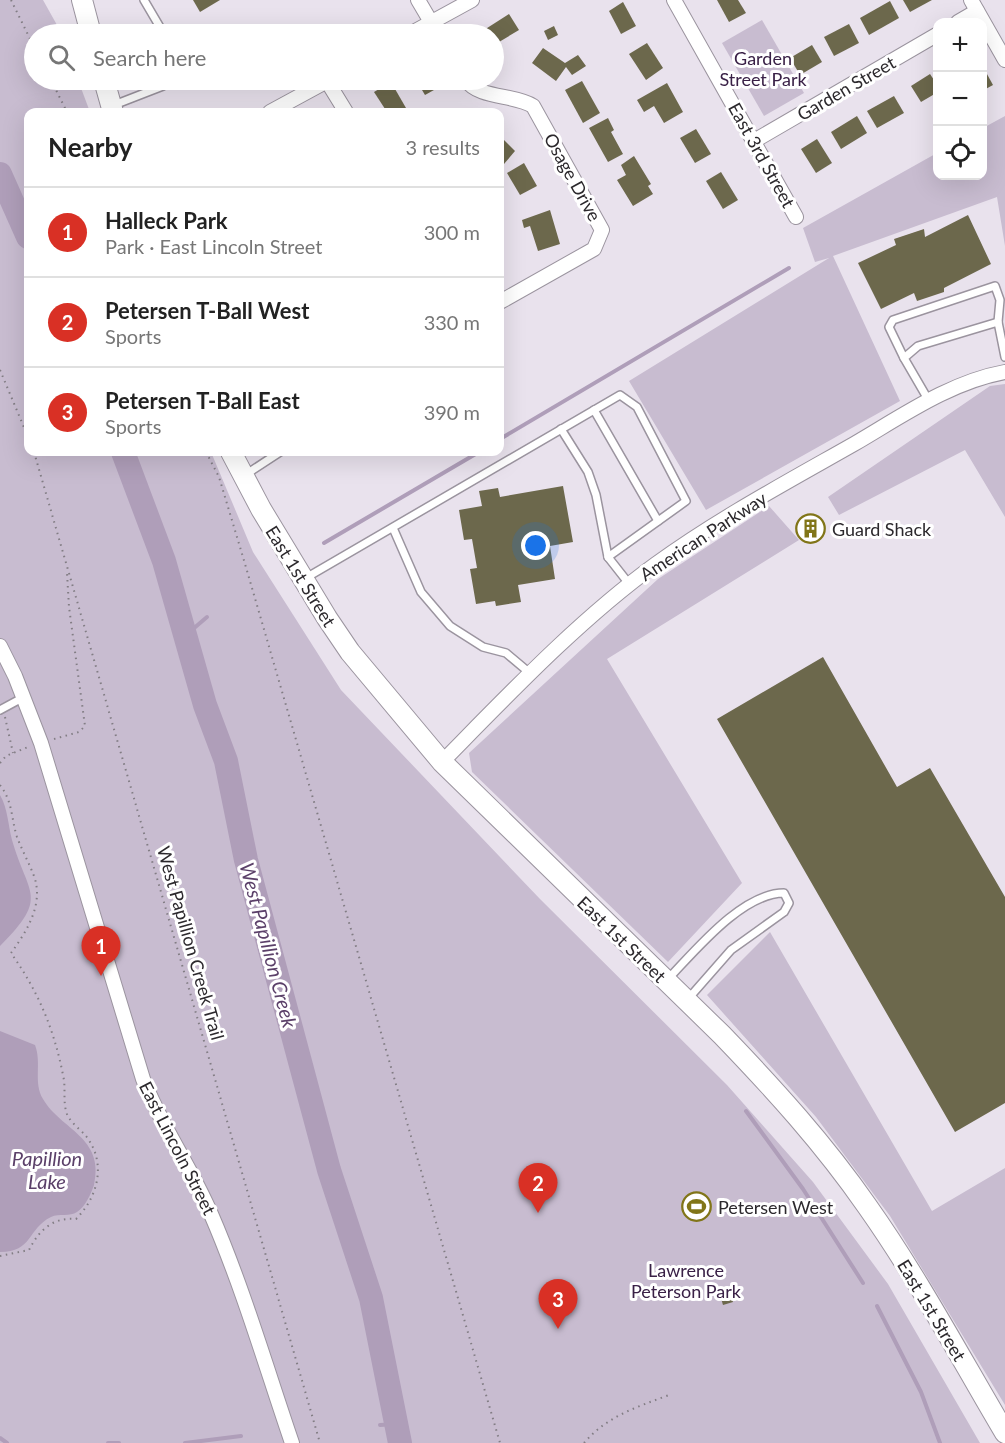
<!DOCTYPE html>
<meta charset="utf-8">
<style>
body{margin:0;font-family:Lato,sans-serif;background:#f6f6f6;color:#222}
.controls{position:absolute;right:18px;top:18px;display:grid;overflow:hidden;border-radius:12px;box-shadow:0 6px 24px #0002}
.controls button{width:54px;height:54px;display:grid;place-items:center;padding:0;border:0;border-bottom:2px solid #e0e0e0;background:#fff;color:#222;font:30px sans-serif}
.you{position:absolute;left:536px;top:546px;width:21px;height:21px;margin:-15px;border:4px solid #fff;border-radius:50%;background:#1a73e8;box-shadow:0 0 0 9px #1a73e833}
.badge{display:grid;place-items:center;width:39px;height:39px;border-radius:50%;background:#d93025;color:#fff;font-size:20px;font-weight:700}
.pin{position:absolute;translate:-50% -50px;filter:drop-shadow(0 2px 3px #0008)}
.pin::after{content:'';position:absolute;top:32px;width:21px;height:18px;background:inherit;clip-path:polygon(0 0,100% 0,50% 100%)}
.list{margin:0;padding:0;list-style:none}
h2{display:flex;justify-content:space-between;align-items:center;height:78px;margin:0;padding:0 24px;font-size:26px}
h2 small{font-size:20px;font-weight:400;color:#767676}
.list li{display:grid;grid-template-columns:39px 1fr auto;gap:18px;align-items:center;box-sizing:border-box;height:90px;padding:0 24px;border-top:2px solid #e0e0e0}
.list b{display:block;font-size:22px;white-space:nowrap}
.list p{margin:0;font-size:20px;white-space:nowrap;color:#767676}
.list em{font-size:20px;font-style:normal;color:#767676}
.icon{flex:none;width:33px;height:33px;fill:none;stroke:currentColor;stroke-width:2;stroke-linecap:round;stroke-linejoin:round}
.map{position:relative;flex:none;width:1005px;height:1443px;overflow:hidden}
.search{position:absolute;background:#fff;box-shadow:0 6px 24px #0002;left:24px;top:24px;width:480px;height:66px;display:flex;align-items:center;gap:15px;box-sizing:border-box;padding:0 21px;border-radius:33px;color:#767676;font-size:22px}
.panel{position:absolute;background:#fff;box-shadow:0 6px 24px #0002;left:24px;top:108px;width:480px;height:348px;border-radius:12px}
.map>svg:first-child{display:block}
.green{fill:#c8bcd0}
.water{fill:#af9eb9}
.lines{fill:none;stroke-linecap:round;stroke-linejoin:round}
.stream{stroke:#af9eb9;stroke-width:4}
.river{stroke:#af9eb9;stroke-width:24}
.building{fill:#6c684c}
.service-casing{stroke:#9b949f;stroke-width:10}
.minor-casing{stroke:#9b949f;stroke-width:16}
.secondary-casing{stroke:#9b949f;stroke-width:22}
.path{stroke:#827d84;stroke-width:2;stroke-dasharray:1.5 4.5;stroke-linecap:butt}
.service{stroke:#fff;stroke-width:7}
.minor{stroke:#fff;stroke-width:14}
.secondary{stroke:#fff;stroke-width:20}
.labels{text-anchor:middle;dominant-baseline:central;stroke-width:6;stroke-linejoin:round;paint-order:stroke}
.park-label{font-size:18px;fill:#392046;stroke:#fff}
.street-label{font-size:18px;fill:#2c292d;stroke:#fff}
.poi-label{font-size:18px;fill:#2c292d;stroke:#fff;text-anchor:start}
.water-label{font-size:20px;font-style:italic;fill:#5b4069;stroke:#fff}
</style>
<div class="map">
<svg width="1005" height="1443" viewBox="0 0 1005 1443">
<rect width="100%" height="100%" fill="#e9e2ed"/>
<!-- green -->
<g class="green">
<polygon points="0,0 43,0 62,34 34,34 34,80 78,80 90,112 28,112 28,452 211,452 253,552 341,690 540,899 727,1085 813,1182 888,1284 980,1443 0,1443"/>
<polygon points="762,20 804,93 764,116 722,43"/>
<polygon points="1005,116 1005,246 997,197 833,256 900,401 706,510 629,381 829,258 815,262 803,228 937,153 938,176 982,176 983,128"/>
<polygon points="1005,384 1005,517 965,450 839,515 828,497 990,386"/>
<polygon points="769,506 799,540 607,659 742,883 668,962 472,772 469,753 658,579"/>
<polygon points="770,932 932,1211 1005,1168 1005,1405 890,1216 816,1117 707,995"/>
</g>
<!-- water -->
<g class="water">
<path d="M0,795C8,809 8,825 12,840C28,896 50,896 0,946Z"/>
<path d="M0,1031L35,1045C42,1063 33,1083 43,1099C61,1130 105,1137 94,1185C91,1194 85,1207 77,1212C70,1217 59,1213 51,1217C27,1229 33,1252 0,1252Z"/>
</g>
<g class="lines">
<!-- stream -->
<g class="stream">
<polyline points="500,439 789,268"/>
<polyline points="324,543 479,452"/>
<polyline points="186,635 207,617"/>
<polyline points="746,1111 803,1189 863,1283"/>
<polyline points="877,1306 921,1392 940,1443"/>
<polyline points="380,1425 396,1424"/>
<polyline points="0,1438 7,1443"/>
<polyline points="108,1443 119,1443"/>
<polyline points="185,1443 241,1436"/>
</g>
<!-- river -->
<g class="river">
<polyline points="0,174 28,237"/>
<polyline points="123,452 164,561 205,705 226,761 246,860 329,1170 371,1298 400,1443"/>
</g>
</g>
<!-- building -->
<g class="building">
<polygon points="193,0 220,0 200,12"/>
<polygon points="717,0 738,0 746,13 729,22"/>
<polygon points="903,0 932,0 910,12"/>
<polygon points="890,1 899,18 869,35 860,18"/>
<polygon points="623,2 636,26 621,34 609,11"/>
<polygon points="509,14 519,30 494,45 494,34 487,34 484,30"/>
<polygon points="849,24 859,43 834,56 824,37"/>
<polygon points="554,26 558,35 548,40 544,31"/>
<polygon points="647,43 663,68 646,80 629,54"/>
<polygon points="812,45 822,62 800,75 790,58"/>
<polygon points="543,48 565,63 578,55 586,66 572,75 566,67 556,81 532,63"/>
<polygon points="982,65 993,85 982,91"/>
<polygon points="930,74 938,86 938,92 921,102 911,86"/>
<polygon points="416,80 439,80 443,85 425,95"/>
<polygon points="582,81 600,113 583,123 565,90"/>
<polygon points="391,82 406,108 399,112 387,112 374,92"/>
<polygon points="667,83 683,112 664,123 654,106 644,112 637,100"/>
<polygon points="894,96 904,113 877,128 867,111"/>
<polygon points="857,116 867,133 841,149 831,132"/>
<polygon points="608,118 614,130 611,132 623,154 608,162 589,128"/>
<polygon points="696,129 711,154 695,163 680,138"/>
<polygon points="500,136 515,151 504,164 500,160"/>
<polygon points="817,139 832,163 816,173 801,149"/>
<polygon points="634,156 651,184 648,186 653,194 633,206 617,180 626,175 621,165"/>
<polygon points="524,163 537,186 520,195 507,173"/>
<polygon points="721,172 738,200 723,209 706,181"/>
<polygon points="550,210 560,244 538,251 530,226 524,228 522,220"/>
<polygon points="968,215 991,264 944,288 944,292 917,301 914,293 881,309 858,263 896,245 894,239 924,229 925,237"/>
<polygon points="563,486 573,542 550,546 555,579 518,585 521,602 496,606 495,601 476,604 470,569 477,568 472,539 464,540 459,510 482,506 479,491 498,488 500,497"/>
<polygon points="823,657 897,787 930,768 1005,897 1005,1103 955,1132 717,719"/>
<polygon points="730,1292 733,1302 723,1305 720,1295"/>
</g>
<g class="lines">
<defs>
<g id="service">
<polyline points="144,0 164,34"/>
<polyline points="114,105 163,86 166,80"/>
<polyline points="904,358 889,327 893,320 995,286 1000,300 998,322"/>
<polyline points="929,401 904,358 918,346 998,322 1005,357"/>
<polyline points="594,410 658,521"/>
<polyline points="561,429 588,472 596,495 608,557"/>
<polyline points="245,475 280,452"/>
<polyline points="393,528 421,592 450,626 483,647 506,653 531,674"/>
<polyline points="304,579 620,395 637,407 686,501 608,557 630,585"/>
<polyline points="0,710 24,697"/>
<path d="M668,979C695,951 742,893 784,893L789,903L784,912L731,950L688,999"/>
</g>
<g id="minor">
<polyline points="418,0 438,34"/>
<polyline points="674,0 796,217"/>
<polyline points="971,0 1005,60"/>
<polyline points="958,22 977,11"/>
<polyline points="410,34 472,0"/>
<path d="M466,80C479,99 514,94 533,106L602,230L594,249L500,302"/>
<polyline points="327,81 346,112"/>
<polyline points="270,112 329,80"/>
<polyline points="754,141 938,34"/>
<path d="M0,646L15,676L41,743L143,1079C161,1126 191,1167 211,1214C243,1288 266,1367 292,1443"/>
<path d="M442,762C508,695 580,619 656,564C718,519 787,482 854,444C902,416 950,382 1005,372"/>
</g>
<g id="secondary">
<polyline points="82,0 91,34"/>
<polyline points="104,80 113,112"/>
<path d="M231,452L261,509L327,618L350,652L442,762L722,1035C774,1089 824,1144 867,1206C918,1278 960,1357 1005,1433"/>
</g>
</defs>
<!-- service casing -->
<use href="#service" class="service-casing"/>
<!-- minor casing -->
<use href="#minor" class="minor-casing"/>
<!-- secondary casing -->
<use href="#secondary" class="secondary-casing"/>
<!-- path -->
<g class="path">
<polyline points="11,0 34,47"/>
<polyline points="51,80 67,112"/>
<polyline points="0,370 28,437"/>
<polyline points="34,452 320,1443"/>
<polyline points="206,452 219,477 243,557 500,1443"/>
<polyline points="5,717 13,753"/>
<polyline points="54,739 79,732 85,726 69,607 67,573"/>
<polyline points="0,763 6,756 28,747"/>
<path d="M0,785C13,802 11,818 17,837C22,850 29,863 34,876C44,904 27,931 11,953C38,991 54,1029 63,1075C66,1087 63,1099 66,1111C68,1121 80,1129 86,1136C107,1163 98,1197 76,1219C53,1217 39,1230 29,1250L0,1256"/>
<path d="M584,1443C607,1416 637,1407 669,1395"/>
</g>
<!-- service -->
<use href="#service" class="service"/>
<!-- minor -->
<use href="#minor" class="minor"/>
<!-- secondary -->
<use href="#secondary" class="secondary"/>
</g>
<!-- icons -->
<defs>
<symbol id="building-ring" viewBox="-11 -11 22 22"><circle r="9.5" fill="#fff" stroke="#817518" stroke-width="1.5"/><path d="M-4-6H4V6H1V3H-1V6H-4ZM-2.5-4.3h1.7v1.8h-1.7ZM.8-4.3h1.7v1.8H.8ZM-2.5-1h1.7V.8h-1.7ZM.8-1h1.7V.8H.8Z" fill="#817518"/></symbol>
<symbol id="stadium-ring" viewBox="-11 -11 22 22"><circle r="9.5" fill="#fff" stroke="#817518" stroke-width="1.5"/><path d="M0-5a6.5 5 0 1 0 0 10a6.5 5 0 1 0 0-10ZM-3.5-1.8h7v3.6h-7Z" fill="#817518"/></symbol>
</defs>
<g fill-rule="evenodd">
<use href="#building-ring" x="794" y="512" width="33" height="33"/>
<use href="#stadium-ring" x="680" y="1190" width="33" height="33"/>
</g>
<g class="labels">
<!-- park labels -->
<g class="park-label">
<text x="763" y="58">Garden<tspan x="763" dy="21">Street Park</tspan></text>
<text x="686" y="1270">Lawrence<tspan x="686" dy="21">Peterson Park</tspan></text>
</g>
<!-- street labels -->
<g class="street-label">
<text transform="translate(846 88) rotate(-30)">Garden Street</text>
<text transform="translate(762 155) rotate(61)">East 3rd Street</text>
<text transform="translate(573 177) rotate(61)">Osage Drive</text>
<text transform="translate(703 536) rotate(-33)">American Parkway</text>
<text transform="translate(301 576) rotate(58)">East 1st Street</text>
<text transform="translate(622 939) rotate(44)">East 1st Street</text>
<text transform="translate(191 943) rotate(74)">West Papillion Creek Trail</text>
<text transform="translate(178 1148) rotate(63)">East Lincoln Street</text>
<text transform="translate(932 1310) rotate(59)">East 1st Street</text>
</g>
<!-- poi labels -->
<g class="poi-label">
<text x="832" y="529">Guard Shack</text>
<text x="718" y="1207">Petersen West</text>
</g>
<!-- water labels -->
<g class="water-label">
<text transform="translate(269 945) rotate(75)">West Papillion Creek</text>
<text x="47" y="1158">Papillion<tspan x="47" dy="23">Lake</tspan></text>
</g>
</g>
</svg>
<div class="controls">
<button>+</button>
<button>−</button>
<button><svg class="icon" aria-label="locate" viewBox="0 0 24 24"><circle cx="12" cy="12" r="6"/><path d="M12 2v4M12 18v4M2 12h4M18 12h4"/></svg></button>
</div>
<div class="you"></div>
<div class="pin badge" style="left:101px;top:976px">1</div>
<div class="pin badge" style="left:538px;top:1213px">2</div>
<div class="pin badge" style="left:558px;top:1329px">3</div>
<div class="search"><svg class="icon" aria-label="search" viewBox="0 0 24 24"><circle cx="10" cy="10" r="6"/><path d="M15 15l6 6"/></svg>Search here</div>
<section class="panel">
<h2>Nearby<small>3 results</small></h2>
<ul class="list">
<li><span class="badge">1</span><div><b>Halleck Park</b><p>Park · East Lincoln Street</p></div><em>300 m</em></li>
<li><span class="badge">2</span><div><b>Petersen T-Ball West</b><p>Sports</p></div><em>330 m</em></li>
<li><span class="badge">3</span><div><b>Petersen T-Ball East</b><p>Sports</p></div><em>390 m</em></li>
</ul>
</section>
</div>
